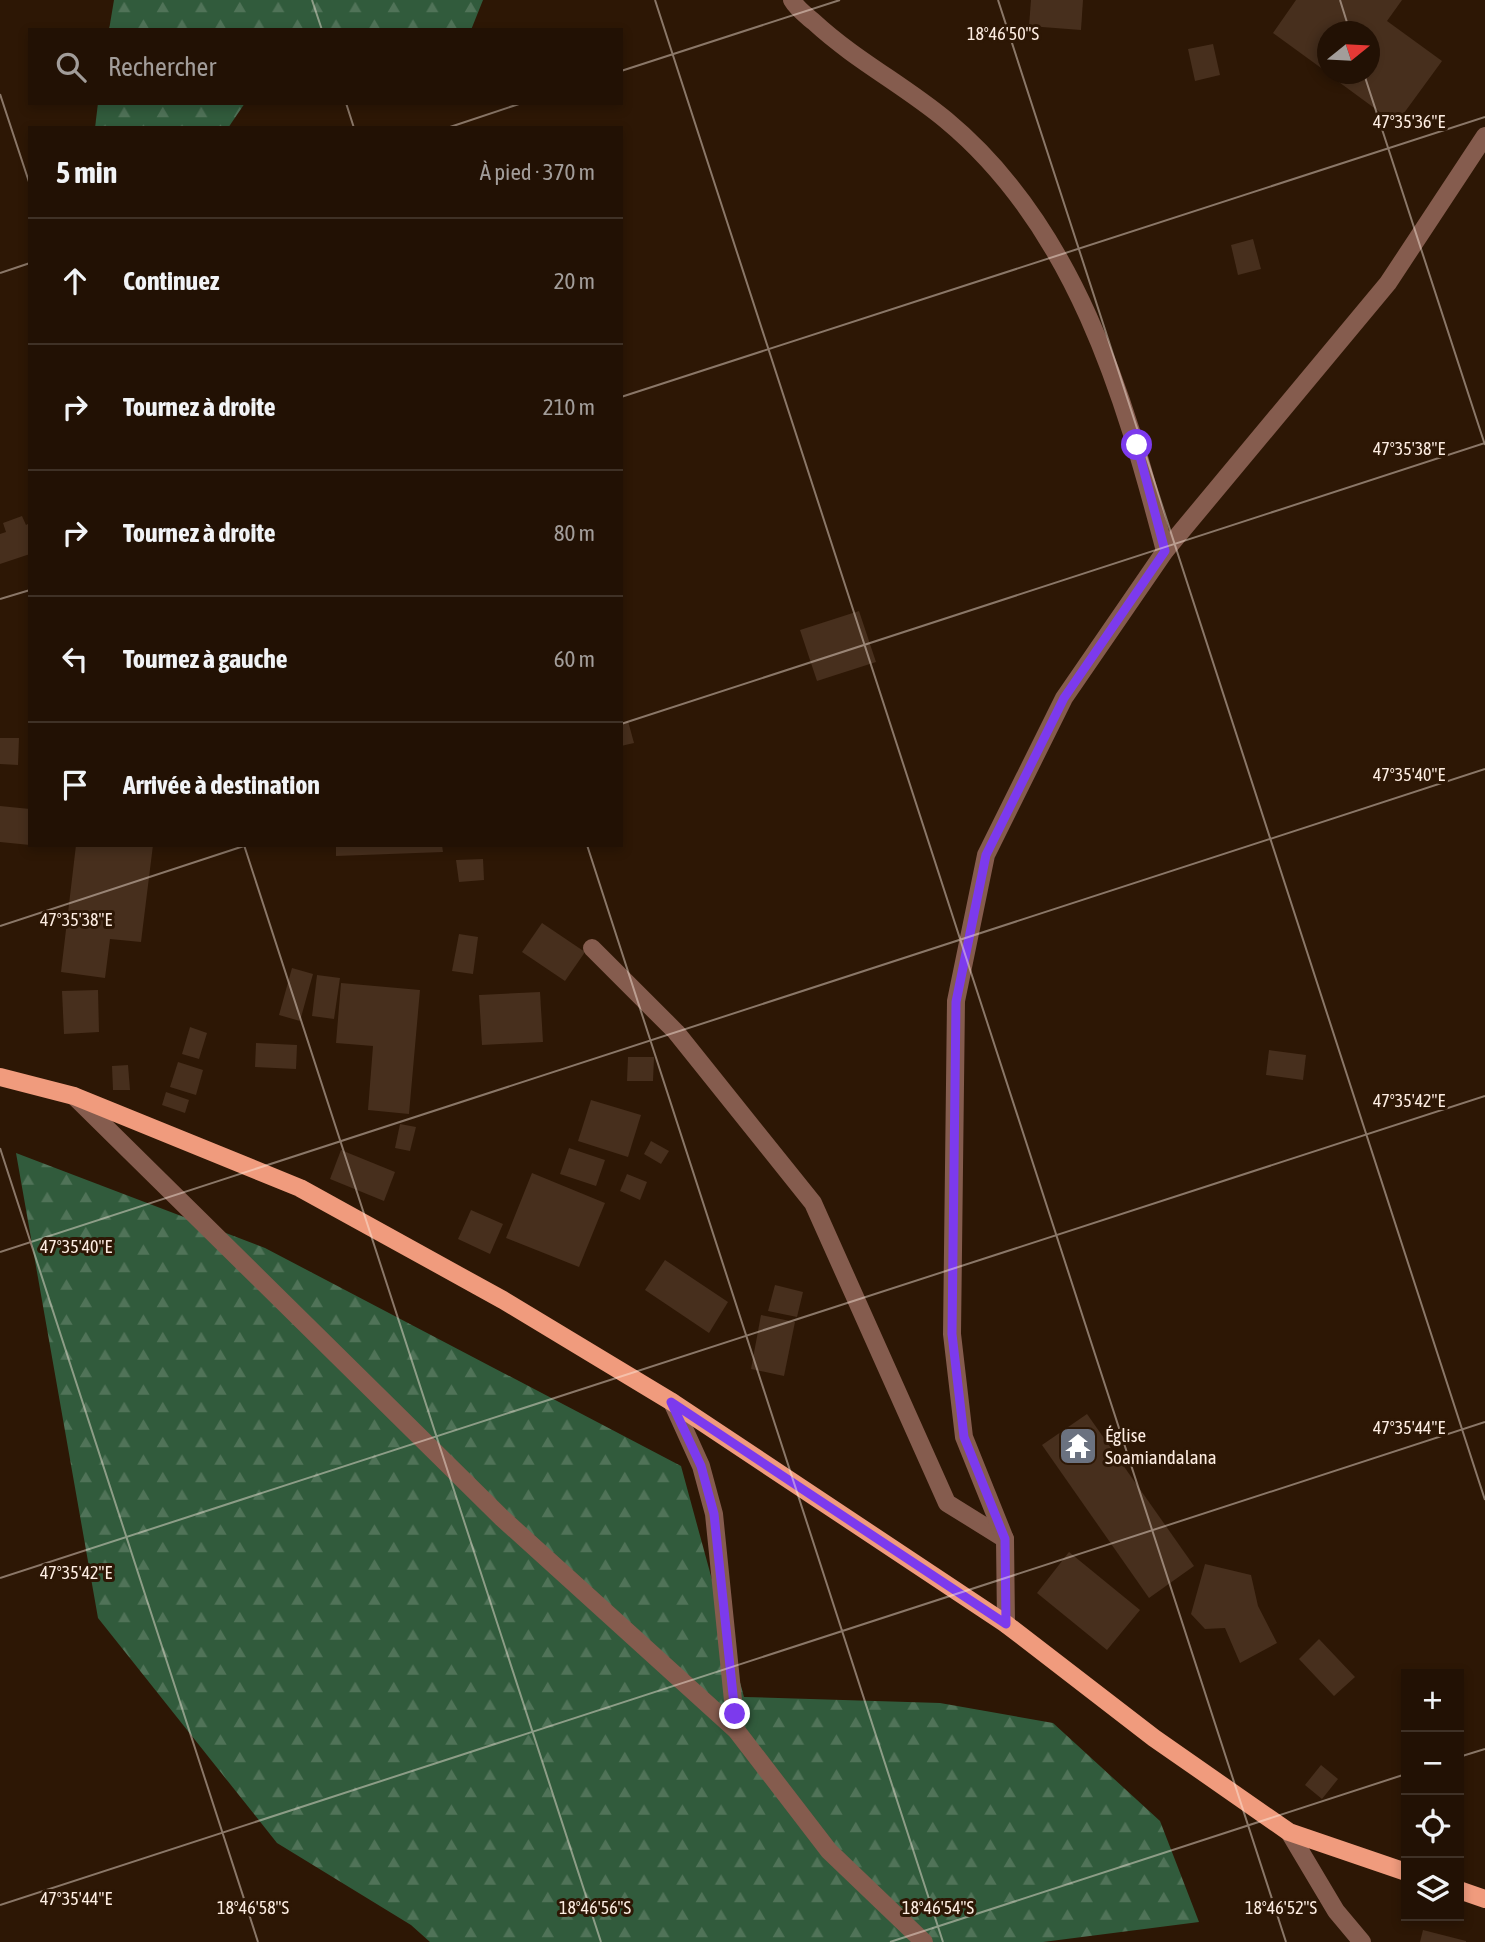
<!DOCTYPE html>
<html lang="fr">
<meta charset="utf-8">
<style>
body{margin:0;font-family:"Asap Condensed",sans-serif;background:#2a1a0e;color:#f1f3f6}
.controls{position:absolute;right:21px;bottom:21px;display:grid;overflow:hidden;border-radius:0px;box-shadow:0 4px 10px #0003}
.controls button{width:63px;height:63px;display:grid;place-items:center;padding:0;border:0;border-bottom:2px solid #3f3126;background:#221104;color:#f1f3f6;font:35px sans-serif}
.compass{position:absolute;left:1317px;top:21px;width:63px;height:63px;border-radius:50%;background:#221104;box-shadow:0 4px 10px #0003;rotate:72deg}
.stop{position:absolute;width:21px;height:21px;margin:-16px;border:5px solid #7c3aed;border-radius:50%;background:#fff}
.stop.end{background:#7c3aed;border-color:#fff;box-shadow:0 2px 7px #0008}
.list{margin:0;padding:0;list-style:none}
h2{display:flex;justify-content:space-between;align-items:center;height:91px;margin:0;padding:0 28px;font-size:30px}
h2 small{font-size:23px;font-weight:400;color:#a29d9a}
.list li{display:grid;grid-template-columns:46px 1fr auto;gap:21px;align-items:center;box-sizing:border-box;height:126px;padding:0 28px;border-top:2px solid #3f3126}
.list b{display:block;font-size:26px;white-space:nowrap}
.list em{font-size:23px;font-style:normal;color:#a29d9a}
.icon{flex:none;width:38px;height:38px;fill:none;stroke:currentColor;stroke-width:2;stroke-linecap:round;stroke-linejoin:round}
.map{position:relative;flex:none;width:1485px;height:1942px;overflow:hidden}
.search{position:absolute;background:#221104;box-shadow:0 4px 10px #0003;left:28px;top:28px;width:595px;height:77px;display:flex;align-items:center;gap:18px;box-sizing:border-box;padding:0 24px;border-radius:0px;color:#a29d9a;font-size:26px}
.panel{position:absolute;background:#221104;box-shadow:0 4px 10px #0003;left:28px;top:126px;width:595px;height:721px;border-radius:0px}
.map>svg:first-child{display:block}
.forest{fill:url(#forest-firs)}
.building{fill:#472f1d}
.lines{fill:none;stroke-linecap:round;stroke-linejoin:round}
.minor{stroke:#855c4e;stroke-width:18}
.major{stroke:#f09b7d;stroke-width:18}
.route{stroke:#7c3aed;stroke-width:9}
.ticks{fill:none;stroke:#fdede2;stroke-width:2;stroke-opacity:0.45}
.labels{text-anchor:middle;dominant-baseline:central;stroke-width:6;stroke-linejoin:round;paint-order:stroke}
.poi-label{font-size:19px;fill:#fdede2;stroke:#2d1705;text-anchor:start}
.ticks-label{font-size:18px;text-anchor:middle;fill:#fdede2;stroke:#2d1705;stroke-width:6;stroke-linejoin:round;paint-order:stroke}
</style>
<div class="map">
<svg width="1485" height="1942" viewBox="0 0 1485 1942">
<defs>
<pattern id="forest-firs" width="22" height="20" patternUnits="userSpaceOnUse" patternTransform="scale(1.75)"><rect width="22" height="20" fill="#315b3c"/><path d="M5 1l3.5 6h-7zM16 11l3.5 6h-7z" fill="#507358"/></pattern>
</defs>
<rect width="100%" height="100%" fill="#2d1705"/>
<!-- forest -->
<g class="forest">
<polygon points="114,0 483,0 471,30 109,30"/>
<polygon points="98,103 245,103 228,128 95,128"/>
<polygon points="16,1153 265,1248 681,1466 744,1697 940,1703 1053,1723 1160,1821 1199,1922 1043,1942 430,1942 411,1925 277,1843 98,1618"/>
</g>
<!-- building -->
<g class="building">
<polygon points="1031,0 1083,0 1081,30 1029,26"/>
<polygon points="1296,0 1402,0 1387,21 1442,61 1396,124 1328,74 1370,74 1370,32 1328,32 1328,73 1273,33"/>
<polygon points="1213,44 1220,75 1195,81 1188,49"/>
<polygon points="1253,239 1261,269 1238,275 1231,245"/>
<polygon points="22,516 26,525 30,523 30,554 0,564 0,534 6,532 3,523"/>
<polygon points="859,611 876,662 817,681 800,630"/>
<polygon points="628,721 634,743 621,746 621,723"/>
<polygon points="0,738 19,738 18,765 0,764"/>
<polygon points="0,806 30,809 30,845 0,842"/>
<polygon points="76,845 153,845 141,942 110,939 105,978 61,972"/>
<polygon points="336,845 442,845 443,852 336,856"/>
<polygon points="483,859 484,880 459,882 456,860"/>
<polygon points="542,923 585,952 565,981 522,952"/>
<polygon points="459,934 478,937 473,974 452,971"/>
<polygon points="292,968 313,974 300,1021 279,1015"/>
<polygon points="317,975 340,978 334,1019 312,1016"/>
<polygon points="341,983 420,990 409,1114 368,1110 373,1046 336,1043"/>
<polygon points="98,990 99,1032 64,1034 62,991"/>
<polygon points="540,992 543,1042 482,1045 479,995"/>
<polygon points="190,1027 207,1033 199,1059 182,1054"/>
<polygon points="256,1043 297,1045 296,1069 255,1067"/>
<polygon points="1269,1050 1306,1055 1303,1080 1266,1075"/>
<polygon points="628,1057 654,1057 653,1081 627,1081"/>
<polygon points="178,1062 203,1070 196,1095 170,1087"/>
<polygon points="128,1065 130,1090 113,1090 112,1066"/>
<polygon points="166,1092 189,1100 185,1113 162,1105"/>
<polygon points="591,1100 641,1115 628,1157 578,1141"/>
<polygon points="400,1124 416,1127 410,1151 395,1148"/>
<polygon points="651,1141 669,1151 661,1164 644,1154"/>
<polygon points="569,1148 605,1160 596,1186 560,1174"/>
<polygon points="341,1150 395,1172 384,1201 330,1179"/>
<polygon points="532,1173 605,1203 579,1267 506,1238"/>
<polygon points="627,1174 647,1182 640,1200 620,1191"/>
<polygon points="471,1210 503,1224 490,1254 458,1239"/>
<polygon points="665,1260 728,1302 709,1333 645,1290"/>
<polygon points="775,1285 803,1292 797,1317 768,1311"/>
<polygon points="761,1315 795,1322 784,1376 751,1369"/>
<polygon points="1087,1414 1194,1566 1149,1598 1042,1445"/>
<polygon points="1069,1552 1140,1610 1107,1650 1037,1593"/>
<polygon points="1205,1564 1251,1575 1258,1606 1277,1643 1240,1663 1225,1628 1205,1629 1191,1614"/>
<polygon points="1319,1639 1355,1677 1334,1696 1299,1659"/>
<polygon points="1321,1765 1338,1779 1322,1799 1305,1785"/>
<polygon points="1423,1930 1466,1941 1466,1942 1420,1942"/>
</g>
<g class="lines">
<!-- minor -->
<g class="minor">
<path d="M792,0C797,9 807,16 814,22C855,60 904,85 946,120C1075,227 1124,395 1165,551"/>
<polyline points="592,948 676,1032 813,1203 947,1503 1005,1539"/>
<polyline points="74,1096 502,1518 736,1730 829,1851 924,1942"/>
<polyline points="672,1402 701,1466 714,1514 736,1730"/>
<polyline points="1006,1624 1005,1539 964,1437 952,1334 956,1001 986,855 1064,698 1165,551 1388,283 1485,136"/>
<polyline points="1289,1832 1336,1911 1362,1942"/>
</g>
<!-- major -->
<g class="major">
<polyline points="0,1077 74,1096 300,1188 503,1300 672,1402 1006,1624 1154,1738 1289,1832 1406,1872"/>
<polyline points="1459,1890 1485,1899"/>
</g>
</g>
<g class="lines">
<!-- route -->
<polyline class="route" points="735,1714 714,1514 701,1466 671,1402 1006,1624 1005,1539 964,1437 952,1334 956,1002 986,855 1064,698 1165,551 1137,445"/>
</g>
<!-- ticks -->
<path class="ticks" d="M312,0L322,30M655,0L1286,1942M998,0L1485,1500M1340,0L1350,32M621,71L840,0M1364,74L1485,445M0,94L30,185M346,103L354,128M447,128L522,103M0,273L30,263M621,397L1485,117M0,599L30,590M621,724L1485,443M244,845L601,1942M587,845L943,1942M0,926L247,845M0,1148L258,1942M0,1252L1485,769M0,1578L1485,1096M1459,1757L1485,1749M0,1905L1485,1422M890,1942L1406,1774"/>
<!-- icons -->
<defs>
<symbol id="temple-square" viewBox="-11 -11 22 22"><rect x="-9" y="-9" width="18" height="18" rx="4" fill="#6b7280" stroke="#2d1705"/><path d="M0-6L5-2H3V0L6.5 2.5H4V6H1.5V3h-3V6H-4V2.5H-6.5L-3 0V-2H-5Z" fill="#fff"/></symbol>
</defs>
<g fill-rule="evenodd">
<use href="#temple-square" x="1056" y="1424" width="44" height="44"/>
</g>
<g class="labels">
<!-- poi labels -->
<g class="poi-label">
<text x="1105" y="1435">Église<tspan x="1105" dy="22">Soamiandalana</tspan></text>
</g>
</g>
<g class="ticks-label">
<text x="1003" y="40">18°46'50"S</text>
<text x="1409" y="128">47°35'36"E</text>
<text x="1409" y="455">47°35'38"E</text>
<text x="1409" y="781">47°35'40"E</text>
<text x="76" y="926">47°35'38"E</text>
<text x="1409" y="1107">47°35'42"E</text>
<text x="76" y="1253">47°35'40"E</text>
<text x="1409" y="1434">47°35'44"E</text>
<text x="76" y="1579">47°35'42"E</text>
<text x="76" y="1905">47°35'44"E</text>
<text x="253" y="1914">18°46'58"S</text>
<text x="595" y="1914">18°46'56"S</text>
<text x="938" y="1914">18°46'54"S</text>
<text x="1281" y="1914">18°46'52"S</text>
</g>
</svg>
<div class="controls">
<button>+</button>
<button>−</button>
<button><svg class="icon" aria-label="locate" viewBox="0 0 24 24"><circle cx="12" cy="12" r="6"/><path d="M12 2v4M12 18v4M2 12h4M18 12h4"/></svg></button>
<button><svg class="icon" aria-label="layers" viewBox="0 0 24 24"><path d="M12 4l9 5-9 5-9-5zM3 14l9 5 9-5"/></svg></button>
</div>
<svg class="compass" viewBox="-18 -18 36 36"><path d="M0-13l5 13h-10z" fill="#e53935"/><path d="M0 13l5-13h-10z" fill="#a29d9a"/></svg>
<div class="stop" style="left:1137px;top:445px"></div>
<div class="stop end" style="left:735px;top:1714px"></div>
<div class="search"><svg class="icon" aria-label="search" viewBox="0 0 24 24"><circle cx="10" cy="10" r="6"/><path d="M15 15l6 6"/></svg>Rechercher</div>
<section class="panel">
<h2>5 min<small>À pied · 370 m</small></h2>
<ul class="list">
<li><svg class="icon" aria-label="ahead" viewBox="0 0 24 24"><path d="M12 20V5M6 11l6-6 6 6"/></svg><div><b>Continuez</b></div><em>20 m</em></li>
<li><svg class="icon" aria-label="right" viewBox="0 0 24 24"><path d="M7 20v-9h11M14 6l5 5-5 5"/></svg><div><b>Tournez à droite</b></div><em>210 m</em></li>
<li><svg class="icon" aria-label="right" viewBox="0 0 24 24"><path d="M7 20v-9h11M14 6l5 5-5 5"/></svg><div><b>Tournez à droite</b></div><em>80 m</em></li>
<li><svg class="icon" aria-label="left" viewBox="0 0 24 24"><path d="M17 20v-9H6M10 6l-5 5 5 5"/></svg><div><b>Tournez à gauche</b></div><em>60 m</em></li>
<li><svg class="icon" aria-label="arrive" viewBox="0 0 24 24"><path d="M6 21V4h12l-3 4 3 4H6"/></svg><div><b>Arrivée à destination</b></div></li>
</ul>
</section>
</div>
